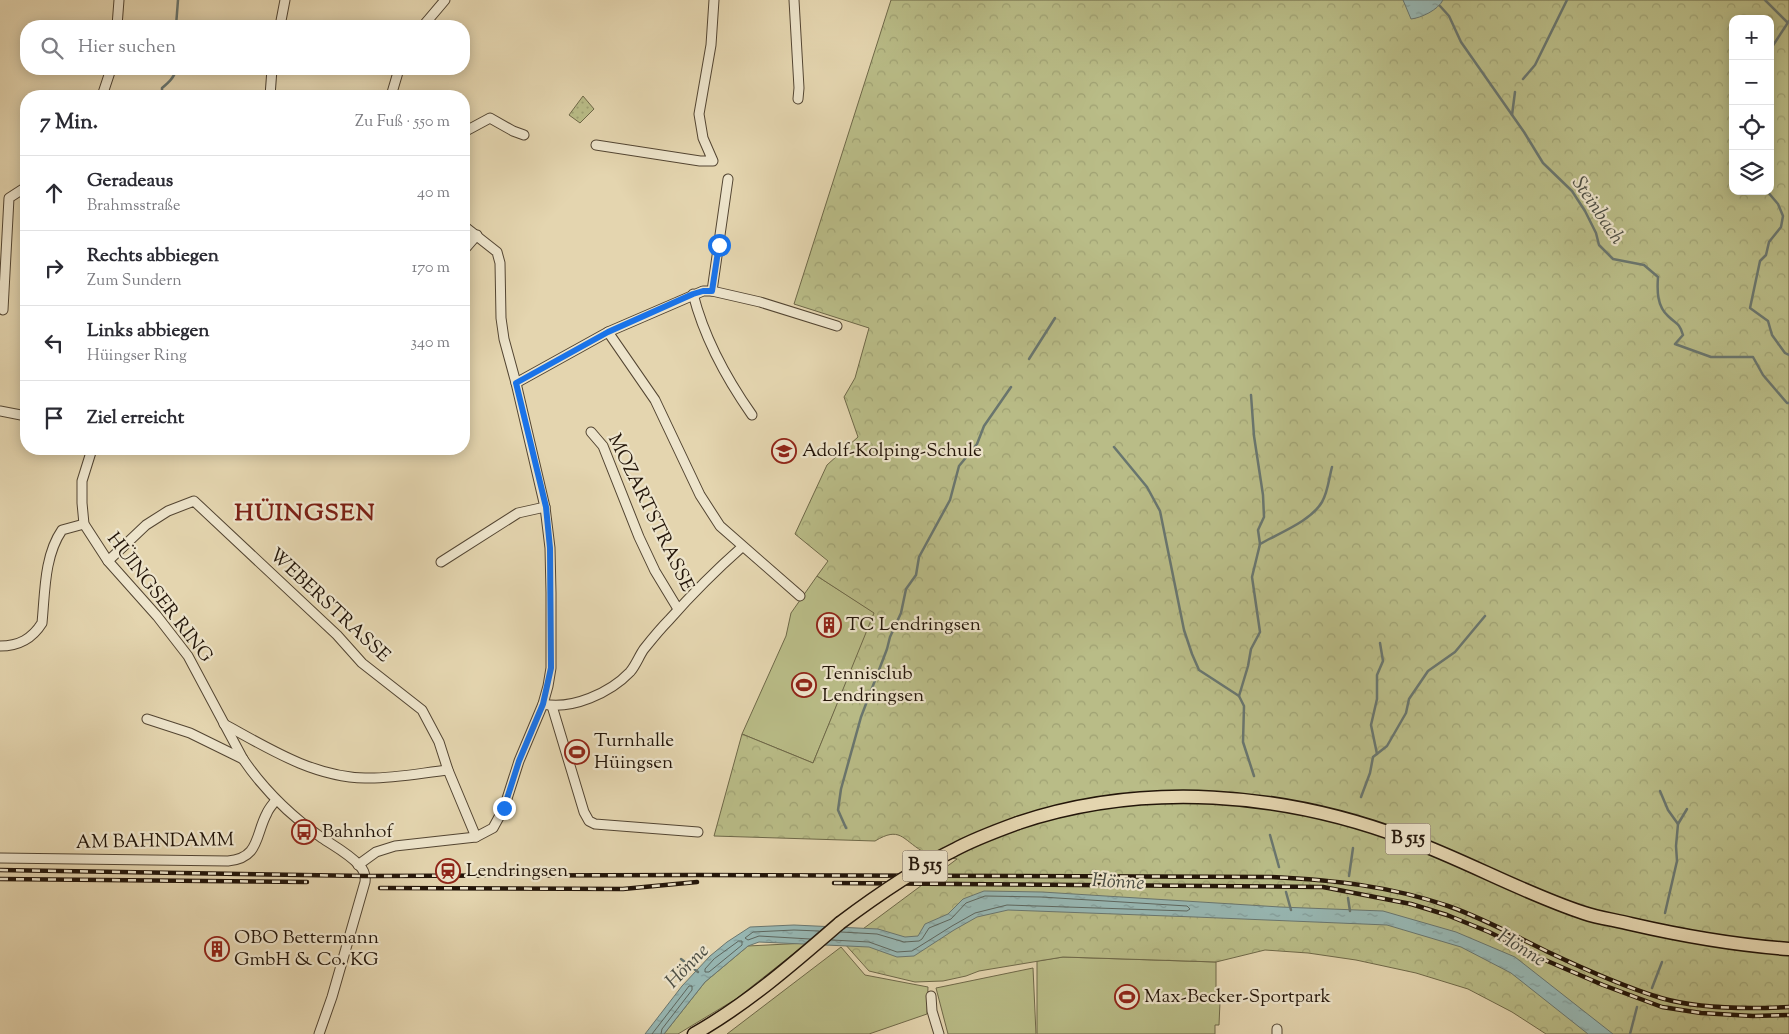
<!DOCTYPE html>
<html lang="de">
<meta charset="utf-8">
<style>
body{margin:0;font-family:"Sorts Mill Goudy",serif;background:#f2f2f3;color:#2b2b33}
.controls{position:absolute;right:15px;top:15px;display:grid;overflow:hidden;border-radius:10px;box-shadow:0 2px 12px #0003}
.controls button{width:45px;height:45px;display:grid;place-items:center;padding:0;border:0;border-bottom:1px solid #e1e1e2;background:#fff;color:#2b2b33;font:25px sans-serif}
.stop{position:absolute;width:15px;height:15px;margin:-11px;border:4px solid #1a73e8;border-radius:50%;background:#fff}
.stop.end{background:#1a73e8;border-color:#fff;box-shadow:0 1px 5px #0008}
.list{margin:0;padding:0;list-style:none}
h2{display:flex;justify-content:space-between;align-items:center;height:65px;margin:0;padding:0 20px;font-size:21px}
h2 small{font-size:16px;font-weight:400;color:#7c7c81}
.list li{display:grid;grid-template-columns:32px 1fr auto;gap:15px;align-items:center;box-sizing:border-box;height:75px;padding:0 20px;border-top:1px solid #e1e1e2}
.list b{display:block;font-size:19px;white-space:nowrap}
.list p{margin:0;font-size:16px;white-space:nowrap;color:#7c7c81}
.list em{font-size:16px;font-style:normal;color:#7c7c81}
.icon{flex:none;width:28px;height:28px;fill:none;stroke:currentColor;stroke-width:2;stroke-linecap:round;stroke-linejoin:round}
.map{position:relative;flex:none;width:1789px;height:1034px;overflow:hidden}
.search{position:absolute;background:#fff;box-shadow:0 2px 12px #0003;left:20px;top:20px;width:450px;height:55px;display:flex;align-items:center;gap:12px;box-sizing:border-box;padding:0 18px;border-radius:20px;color:#7c7c81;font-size:19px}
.panel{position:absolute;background:#fff;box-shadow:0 2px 12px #0003;left:20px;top:90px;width:450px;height:365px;border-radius:20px}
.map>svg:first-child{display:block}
.grass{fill:#b9bc87;stroke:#6e6848}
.forest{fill:url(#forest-crowns);stroke:#6e6848;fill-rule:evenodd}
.park{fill:url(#park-dots);stroke:#6e6848}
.water{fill:url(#water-ripples);stroke:#69766f}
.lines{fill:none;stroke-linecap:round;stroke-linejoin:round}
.shore{stroke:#5d665e;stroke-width:1}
.stream{stroke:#69766f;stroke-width:2.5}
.minor-casing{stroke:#534532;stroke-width:11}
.primary-casing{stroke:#231509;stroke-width:15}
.minor{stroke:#ede4cb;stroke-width:9}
.primary{stroke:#e4d5af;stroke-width:12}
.rail-casing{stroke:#231509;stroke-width:4.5}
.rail{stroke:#ede4cb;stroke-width:2.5;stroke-dasharray:8;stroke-linecap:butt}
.primary-bridge-casing{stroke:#231509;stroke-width:15;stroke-linecap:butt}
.primary-bridge{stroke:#e4d5af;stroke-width:12}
.route{stroke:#1a73e8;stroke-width:6}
.labels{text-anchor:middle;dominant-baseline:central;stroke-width:4.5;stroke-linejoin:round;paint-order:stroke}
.shield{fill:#ede4cb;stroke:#605343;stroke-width:1}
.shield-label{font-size:18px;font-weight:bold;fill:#231509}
.poi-label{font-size:19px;fill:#231509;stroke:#ede4cb;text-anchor:start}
.street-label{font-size:19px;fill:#231509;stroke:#ede4cb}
.water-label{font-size:20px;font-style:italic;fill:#4c4e44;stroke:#ede4cb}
.district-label{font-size:24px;font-weight:bold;letter-spacing:1px;fill:#7a1f14;stroke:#ede4cb}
</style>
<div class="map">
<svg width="1789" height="1034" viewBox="0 0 1789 1034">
<defs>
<pattern id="forest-crowns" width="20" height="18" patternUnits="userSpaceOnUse" patternTransform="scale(1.25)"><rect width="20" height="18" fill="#b9bc87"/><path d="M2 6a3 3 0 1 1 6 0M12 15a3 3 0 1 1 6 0" fill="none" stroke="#9fa173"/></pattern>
<pattern id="park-dots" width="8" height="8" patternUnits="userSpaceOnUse" patternTransform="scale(1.25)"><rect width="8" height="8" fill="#b9bc87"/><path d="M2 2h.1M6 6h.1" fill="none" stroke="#9fa173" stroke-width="1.8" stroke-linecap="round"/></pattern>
<pattern id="water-ripples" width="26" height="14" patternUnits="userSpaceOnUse" patternTransform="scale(1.25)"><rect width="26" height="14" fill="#97b7b3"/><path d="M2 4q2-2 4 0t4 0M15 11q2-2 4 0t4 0" fill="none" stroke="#829c99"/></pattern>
</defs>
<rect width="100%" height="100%" fill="#e4d5af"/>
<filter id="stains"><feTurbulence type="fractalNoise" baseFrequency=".004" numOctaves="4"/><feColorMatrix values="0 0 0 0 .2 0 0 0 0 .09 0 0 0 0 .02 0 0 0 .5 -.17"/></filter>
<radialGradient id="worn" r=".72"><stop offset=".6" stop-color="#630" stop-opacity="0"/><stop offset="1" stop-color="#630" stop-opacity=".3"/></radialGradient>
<!-- grass -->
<g class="grass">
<polygon points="817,576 875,613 813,763 742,734 786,636 791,613"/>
<polygon points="807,943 736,999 678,1034 664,1034 705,982 748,946"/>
<polygon points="841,947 865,975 928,987 927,1014 869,1034 727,1034"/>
<polygon points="1063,957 1216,962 1216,1001 1220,1002 1219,1025 1215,1025 1215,1034 1037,1034 1037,961"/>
<polygon points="1033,968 1036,1034 948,1034 936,988"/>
</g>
<!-- forest -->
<path class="forest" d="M891,0H1789V1034H1546L1512,1012L1468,989L1416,973L1356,960L1308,953L1265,950L1216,962L1063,957L979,971L966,976L943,981L915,982L869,971L844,943L957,859C946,857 932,856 922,851C902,839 900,826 875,841L714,836L742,734L813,763L874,613L817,576L828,561L795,534L827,465L858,437L844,397L855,378L869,328L794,304ZM1733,19H1770V191H1733Z"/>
<!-- park -->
<polygon class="park" points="583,96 594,109 580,123 569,115"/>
<!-- water -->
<g class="water">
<path d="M1403,0H1443C1438,10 1421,18 1411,19Z"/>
<polygon points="984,891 1042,892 1280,907 1383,911 1456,932 1515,957 1613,1034 1588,1034 1511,973 1461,947 1387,925 1195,917 1008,910 977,917 954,930 914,956 897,957 869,947 759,942 748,946 705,982 664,1034 645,1034 682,986 710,956 727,942 750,927 794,925 878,929 905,937 918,936 925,924 948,914 963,899"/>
</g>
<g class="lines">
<!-- shore -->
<g class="shore">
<polyline points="810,939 759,936 748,940 745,938 753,932 794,930 819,931"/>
<polyline points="832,940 869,942 897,952 912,951 952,926 975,913 1007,905 1187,911 1190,909 1187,906 1041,897 985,896 966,903 951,919 929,928 922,939 919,941 904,942 877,934 841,932"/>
<polygon points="739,941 742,941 742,945 709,972 705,972 705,969 714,959"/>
<polyline points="652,1034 686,990 689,986 692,986 692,990 662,1029 661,1034"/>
</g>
<!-- stream -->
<g class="stream">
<polyline points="1765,0 1787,22"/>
<path d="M1440,6L1449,16L1461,42L1524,132L1543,163L1572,191L1585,211L1596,233L1599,245L1613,259L1644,265L1658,277C1657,291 1657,306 1668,316C1676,324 1679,322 1683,335L1675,344L1711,357H1753L1763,375L1787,403H1789"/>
<polyline points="176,26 178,0"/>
<polyline points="1770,50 1789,21"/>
<polyline points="1523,79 1535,65 1567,0"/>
<path d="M162,96V88C168,83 175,77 176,69"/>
<polyline points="1512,115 1515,92"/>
<polyline points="1767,191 1778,204 1783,216 1781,227 1769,242 1766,255 1760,261 1750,308 1768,321 1772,335 1785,353 1789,355"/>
<polyline points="1029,359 1055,318"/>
<polyline points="1251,395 1254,436 1263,495 1264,517 1258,530 1260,544 1252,577 1260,632 1251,649 1248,666 1239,696 1244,706 1243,742 1254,776"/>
<polyline points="1114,447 1147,487 1160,511 1184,630 1192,654 1199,670 1239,696"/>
<path d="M1260,544C1279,533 1311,521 1322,502C1328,492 1329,478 1332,467"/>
<polyline points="1377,754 1371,725 1377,699 1377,675 1383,661 1380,643"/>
<polyline points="1660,791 1668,810 1678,824"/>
<polyline points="1361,797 1370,773 1373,757 1387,746 1406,713 1409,699 1428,671 1455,652 1485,616"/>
<polyline points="846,828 838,810 841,789 861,717 887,649 890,637 901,613 906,589 916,575 919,557 950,500 959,466 977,444 984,426 1011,387"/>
<polyline points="1270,835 1279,867"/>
<polyline points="1349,876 1353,848"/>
<polyline points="1286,892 1291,910"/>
<polyline points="1348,898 1350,911"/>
<polyline points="1665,913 1677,861 1676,846 1678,824 1687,809"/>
<polyline points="681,959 698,972"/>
<polyline points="1652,988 1662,962"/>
<polyline points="1630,1034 1637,1007"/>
</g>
<defs>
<g id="minor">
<polyline points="794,0 799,88 798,99"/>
<polyline points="117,26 119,0"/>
<polyline points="280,26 285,0"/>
<polyline points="423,26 445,0"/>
<polyline points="102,96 111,69"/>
<polyline points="270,96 272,69"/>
<polyline points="391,96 399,69"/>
<polyline points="464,132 490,118 513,131 524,135"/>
<polyline points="596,145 700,161 713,161 703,138 699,114 711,45 714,0"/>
<polyline points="464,250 477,235"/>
<polyline points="712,291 728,179"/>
<path d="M693,294C704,337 726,378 752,415"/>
<polyline points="3,310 9,198 26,187"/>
<polyline points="608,332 655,400 700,495 720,526 800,596"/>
<polyline points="516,383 608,332 703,291 712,291 760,302 837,326"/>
<polyline points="0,411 26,416"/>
<polyline points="591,432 603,446 639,537 655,571 678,609"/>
<path d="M92,449L82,481V503L84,524L108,561L157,616L188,656L243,759C264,790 291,816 322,838C334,846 349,854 359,865C364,870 366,875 365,882L332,997L319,1034"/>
<polyline points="108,561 146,525 168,511 194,501 337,635 362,663 422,710 439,742 448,770 476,837"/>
<polyline points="441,562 518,513 545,507"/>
<path d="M0,646C19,646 32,639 42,623C45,593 44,556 62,530L84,524"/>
<path d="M543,704C572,710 610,693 630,672C636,665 639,656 644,649C652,639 660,629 669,620C692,594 716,570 742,547"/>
<polyline points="552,706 584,812 589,821 595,824 698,832"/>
<polyline points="147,719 190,733 243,759"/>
<path d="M224,724C268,748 313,777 365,778C391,779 421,773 448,770"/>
<path d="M0,858L228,861C260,858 255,835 267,813C269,808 273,804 276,800"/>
<polyline points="358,865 376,852 395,846 476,837 493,828 504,808 519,761 543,704 548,686 551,668 551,593 550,548 545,507 516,383 504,339 501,318 500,263 497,252 464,226"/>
<polyline points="931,996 932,1011 939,1034"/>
<polyline points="1277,1034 1277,1029"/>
</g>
<g id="primary">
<path d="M1018,823C1144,781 1283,792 1407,839C1467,861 1523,893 1584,913C1599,918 1615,920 1631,924C1683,936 1735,945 1789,949"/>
<path d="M694,1034C747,1004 794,963 840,923"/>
</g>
</defs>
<!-- minor casing -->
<use href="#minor" class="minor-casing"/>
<!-- primary casing -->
<use href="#primary" class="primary-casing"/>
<!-- minor -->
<use href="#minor" class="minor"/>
<!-- primary -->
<use href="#primary" class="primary"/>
<defs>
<g id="rail">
<path d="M0,870L366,876L697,875L1272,877C1333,880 1390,886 1448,906C1483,918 1515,936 1548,952C1584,969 1622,986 1661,998C1699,1009 1749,1009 1789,1007"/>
<polyline points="0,879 307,882"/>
<polyline points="834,883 1323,887 1411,904 1447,915 1489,932 1545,960 1603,985 1662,1007 1701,1013 1753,1016 1789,1015"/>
<polyline points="380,888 623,889 697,882"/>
</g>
</defs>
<!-- rail casing -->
<use href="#rail" class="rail-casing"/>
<!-- rail -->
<use href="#rail" class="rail"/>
<defs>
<path id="primary-bridge" d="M840,923C876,896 913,870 954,850C974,839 996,831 1018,823"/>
</defs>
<!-- primary-bridge casing -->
<use href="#primary-bridge" class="primary-bridge-casing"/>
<!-- primary-bridge -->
<use href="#primary-bridge" class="primary-bridge"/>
</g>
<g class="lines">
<!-- route -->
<polyline class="route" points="504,808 519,761 543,704 551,668 550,548 546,507 516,383 608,332 693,294 703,291 712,291 719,245"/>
</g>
<!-- icons -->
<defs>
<symbol id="school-ring" viewBox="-11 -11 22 22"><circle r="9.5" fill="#ede4cb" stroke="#8f2418" stroke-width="1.5"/><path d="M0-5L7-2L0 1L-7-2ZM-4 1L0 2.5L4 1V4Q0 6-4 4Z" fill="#8f2418"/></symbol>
<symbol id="building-ring" viewBox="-11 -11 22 22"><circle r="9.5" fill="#ede4cb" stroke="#8f2418" stroke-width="1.5"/><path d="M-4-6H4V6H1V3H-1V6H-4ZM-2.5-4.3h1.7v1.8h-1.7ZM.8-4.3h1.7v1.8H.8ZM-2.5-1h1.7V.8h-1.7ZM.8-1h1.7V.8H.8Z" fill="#8f2418"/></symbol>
<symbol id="stadium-ring" viewBox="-11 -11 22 22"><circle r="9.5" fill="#ede4cb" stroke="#8f2418" stroke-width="1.5"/><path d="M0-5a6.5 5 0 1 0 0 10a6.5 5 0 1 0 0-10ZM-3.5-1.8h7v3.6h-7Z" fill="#8f2418"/></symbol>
<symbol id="bus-ring" viewBox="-11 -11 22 22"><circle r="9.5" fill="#ede4cb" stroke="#8f2418" stroke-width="1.5"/><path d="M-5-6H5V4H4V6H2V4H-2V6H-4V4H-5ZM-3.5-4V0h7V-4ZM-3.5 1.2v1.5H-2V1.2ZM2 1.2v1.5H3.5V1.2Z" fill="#8f2418"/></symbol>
<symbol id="station-ring" viewBox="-11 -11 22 22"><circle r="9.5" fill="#ede4cb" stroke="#8f2418" stroke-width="1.5"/><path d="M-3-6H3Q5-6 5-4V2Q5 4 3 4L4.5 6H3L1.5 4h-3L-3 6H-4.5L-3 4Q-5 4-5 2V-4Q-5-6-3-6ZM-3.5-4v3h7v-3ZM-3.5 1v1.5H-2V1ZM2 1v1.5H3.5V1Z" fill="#8f2418"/></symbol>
</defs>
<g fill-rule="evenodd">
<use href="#school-ring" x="770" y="437" width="28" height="28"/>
<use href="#building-ring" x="815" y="611" width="28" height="28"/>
<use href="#stadium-ring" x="790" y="671" width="28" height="28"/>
<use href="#stadium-ring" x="563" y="738" width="28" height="28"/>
<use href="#bus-ring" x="290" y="818" width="28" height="28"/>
<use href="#station-ring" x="434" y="857" width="28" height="28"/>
<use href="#building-ring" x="203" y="935" width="28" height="28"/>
<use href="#stadium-ring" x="1113" y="983" width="28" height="28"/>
</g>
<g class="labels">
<!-- shield labels -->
<g class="shield">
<rect x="1385.5" y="823.5" width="45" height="31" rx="4"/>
<rect x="902.5" y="850.5" width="45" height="31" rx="4"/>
</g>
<g class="shield-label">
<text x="1408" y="839">B 515</text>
<text x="925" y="866">B 515</text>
</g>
<!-- poi labels -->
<g class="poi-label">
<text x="802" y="451">Adolf-Kolping-Schule</text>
<text x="846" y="625">TC Lendringsen</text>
<text x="822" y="674">Tennisclub<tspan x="822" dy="22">Lendringsen</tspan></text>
<text x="594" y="741">Turnhalle<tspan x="594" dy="22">Hüingsen</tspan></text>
<text x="322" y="832">Bahnhof</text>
<text x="466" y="871">Lendringsen</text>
<text x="234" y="938">OBO Bettermann<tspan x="234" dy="22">GmbH &amp; Co. KG</tspan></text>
<text x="1144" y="997">Max-Becker-Sportpark</text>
</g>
<!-- street labels -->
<g class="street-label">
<text transform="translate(650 513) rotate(64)">MOZARTSTRASSE</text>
<text transform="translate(159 598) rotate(52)">HÜINGSER RING</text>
<text transform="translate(329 606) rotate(43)">WEBERSTRASSE</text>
<text transform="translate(155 842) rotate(-1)">AM BAHNDAMM</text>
</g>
<!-- water labels -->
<g class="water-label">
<text transform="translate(1597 211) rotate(56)">Steinbach</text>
<text transform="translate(1118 883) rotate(3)">Hönne</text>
<text transform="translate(1521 949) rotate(32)">Hönne</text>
<text transform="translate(688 967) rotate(-46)">Hönne</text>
</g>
<!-- district labels -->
<g class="district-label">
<text x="305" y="514">HÜINGSEN</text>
</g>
</g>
<rect width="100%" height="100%" filter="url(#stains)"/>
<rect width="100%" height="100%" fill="url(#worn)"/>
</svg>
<div class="controls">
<button>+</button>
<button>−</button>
<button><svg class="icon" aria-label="locate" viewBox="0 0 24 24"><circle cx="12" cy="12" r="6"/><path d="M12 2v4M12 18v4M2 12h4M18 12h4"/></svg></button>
<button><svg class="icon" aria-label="layers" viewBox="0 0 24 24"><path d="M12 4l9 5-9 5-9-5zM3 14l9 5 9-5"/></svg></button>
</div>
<div class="stop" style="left:719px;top:245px"></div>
<div class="stop end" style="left:504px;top:808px"></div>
<div class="search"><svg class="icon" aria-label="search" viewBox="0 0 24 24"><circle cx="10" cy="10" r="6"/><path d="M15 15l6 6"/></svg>Hier suchen</div>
<section class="panel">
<h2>7 Min.<small>Zu Fuß · 550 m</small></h2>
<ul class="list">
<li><svg class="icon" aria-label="ahead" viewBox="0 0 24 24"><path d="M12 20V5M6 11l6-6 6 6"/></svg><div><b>Geradeaus</b><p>Brahmsstraße</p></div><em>40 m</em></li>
<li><svg class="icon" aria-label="right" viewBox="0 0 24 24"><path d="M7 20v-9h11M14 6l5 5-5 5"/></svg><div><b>Rechts abbiegen</b><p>Zum Sundern</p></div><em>170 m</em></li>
<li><svg class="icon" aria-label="left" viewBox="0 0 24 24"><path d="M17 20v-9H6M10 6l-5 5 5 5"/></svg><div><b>Links abbiegen</b><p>Hüingser Ring</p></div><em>340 m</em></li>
<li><svg class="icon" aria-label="arrive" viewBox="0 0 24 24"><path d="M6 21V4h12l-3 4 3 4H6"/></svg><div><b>Ziel erreicht</b></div></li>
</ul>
</section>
</div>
